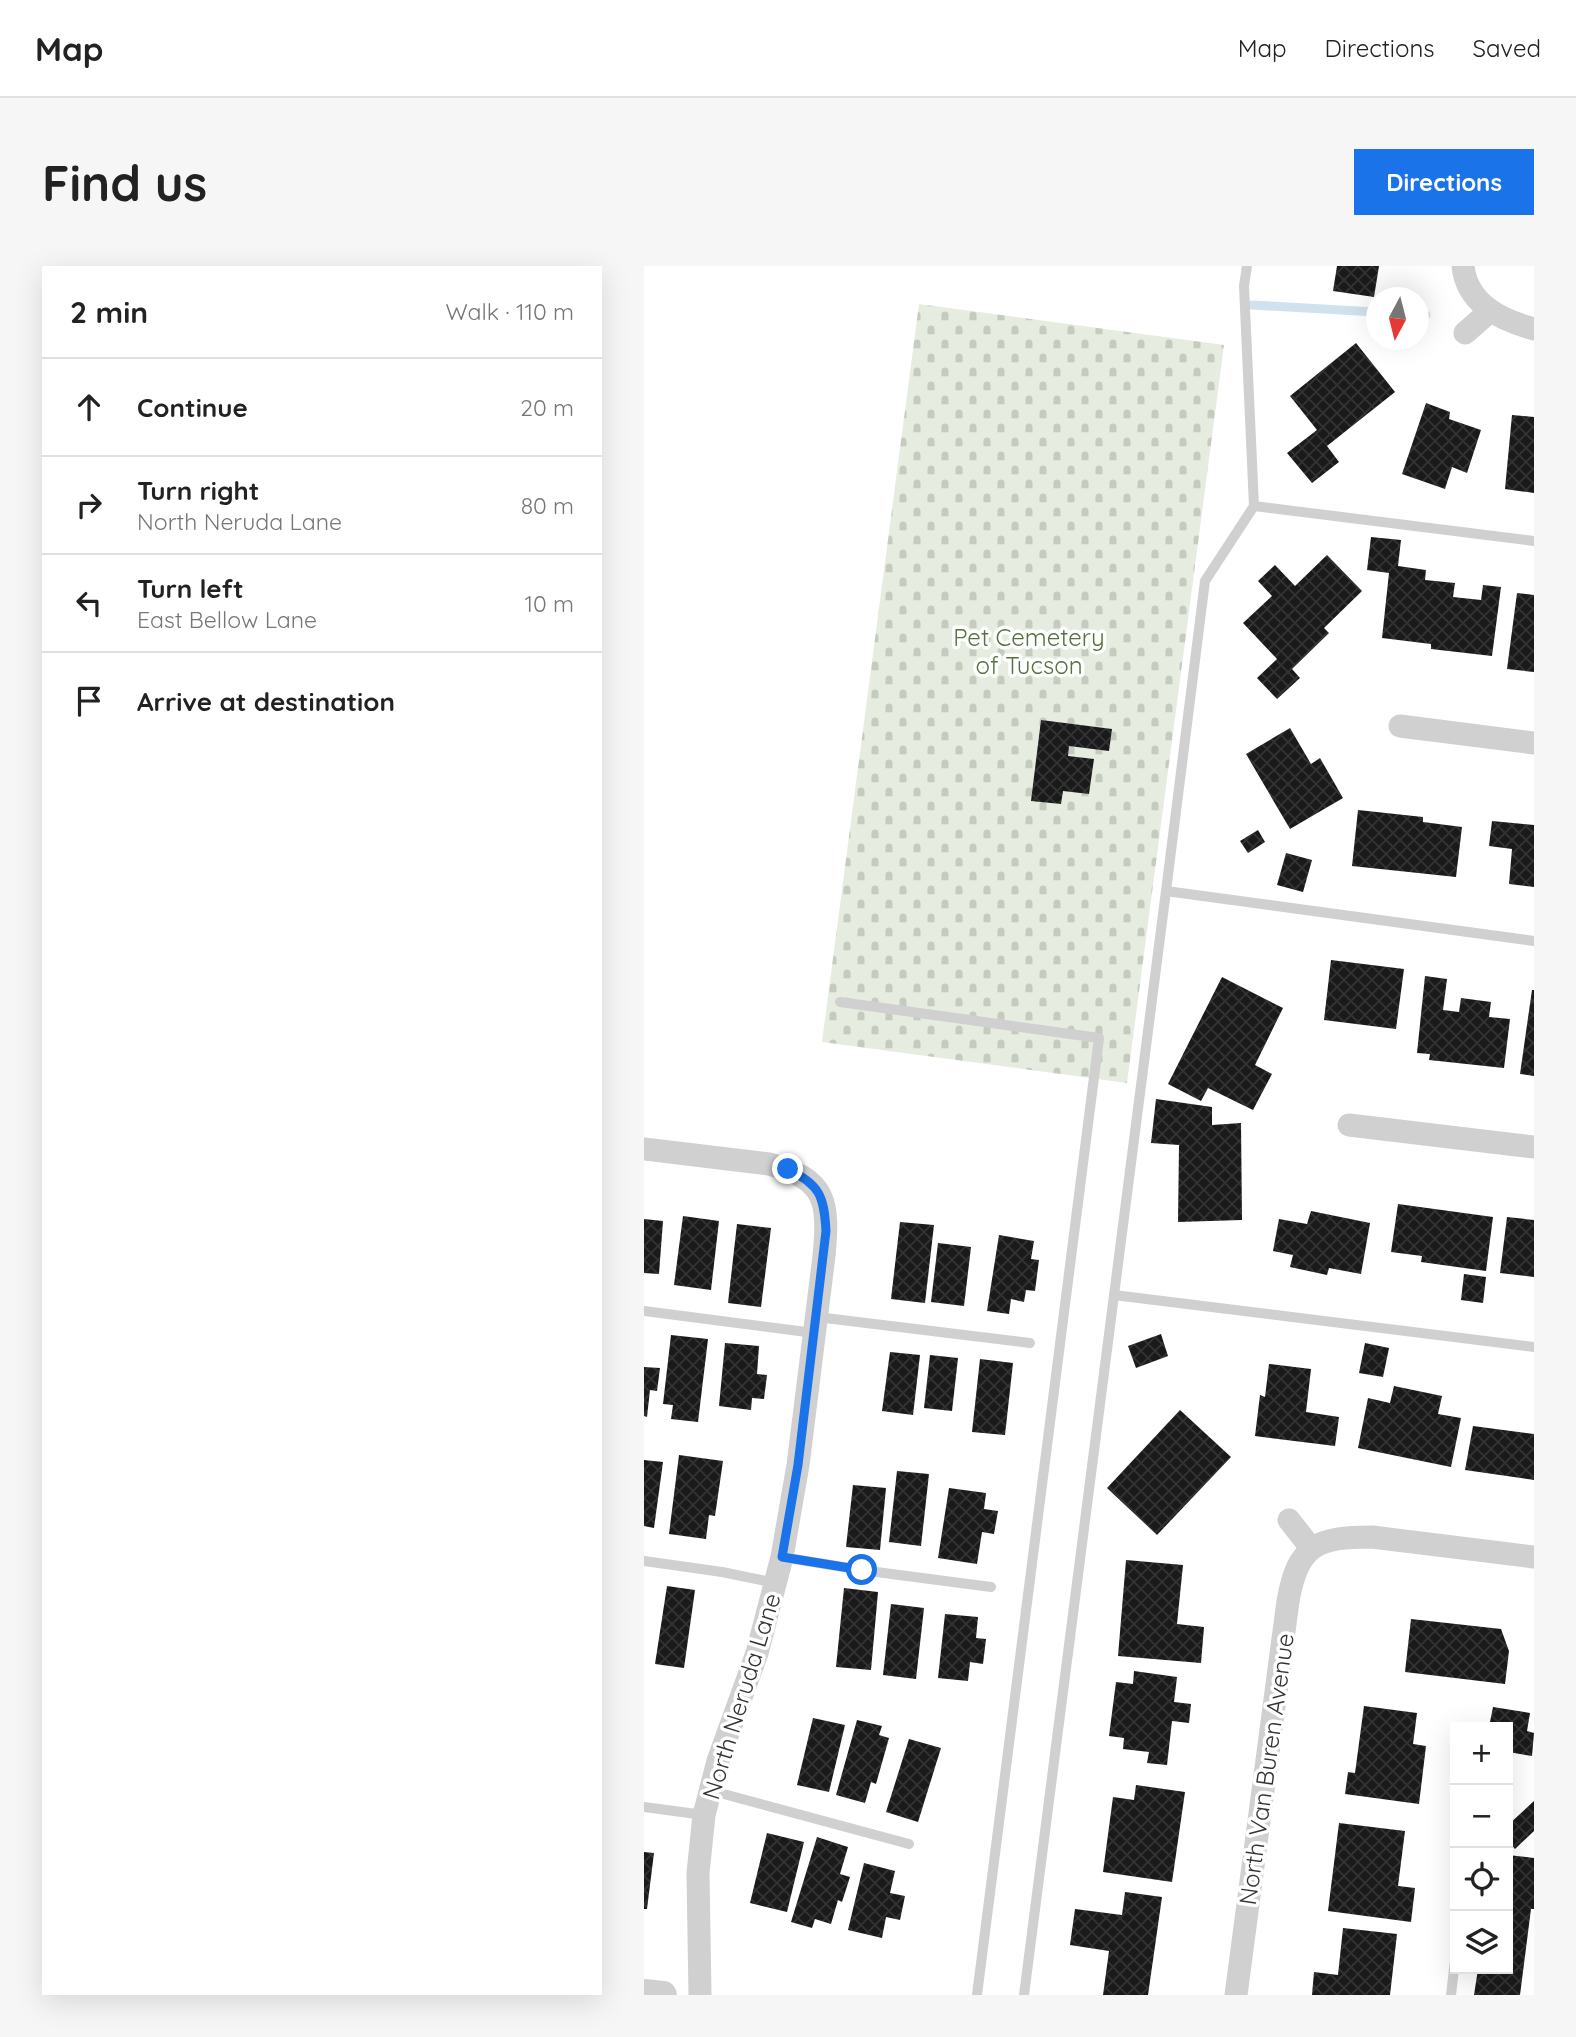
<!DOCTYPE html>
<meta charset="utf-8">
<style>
body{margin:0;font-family:Quicksand,sans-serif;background:#f6f6f6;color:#222}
.controls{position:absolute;right:21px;bottom:21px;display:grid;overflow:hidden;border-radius:0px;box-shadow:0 7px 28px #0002}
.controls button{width:63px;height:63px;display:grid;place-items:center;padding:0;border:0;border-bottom:2px solid #e0e0e0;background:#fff;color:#222;font:35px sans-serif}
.compass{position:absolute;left:722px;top:21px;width:63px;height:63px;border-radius:50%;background:#fff;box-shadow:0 7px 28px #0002;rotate:187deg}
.stop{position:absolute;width:21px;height:21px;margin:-16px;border:5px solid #1a73e8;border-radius:50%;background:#fff}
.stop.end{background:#1a73e8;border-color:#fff;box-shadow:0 2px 7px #0008}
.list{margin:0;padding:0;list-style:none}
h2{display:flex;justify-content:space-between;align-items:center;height:91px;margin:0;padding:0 28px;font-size:30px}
h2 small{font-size:23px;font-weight:400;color:#767676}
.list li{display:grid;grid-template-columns:46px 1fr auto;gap:21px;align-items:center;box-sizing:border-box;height:98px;padding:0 28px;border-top:2px solid #e0e0e0}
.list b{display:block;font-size:26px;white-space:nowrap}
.list p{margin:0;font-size:23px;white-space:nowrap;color:#767676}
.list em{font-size:23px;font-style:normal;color:#767676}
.icon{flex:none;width:38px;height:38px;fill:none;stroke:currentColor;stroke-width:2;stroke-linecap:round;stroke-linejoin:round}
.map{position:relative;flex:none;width:890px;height:1729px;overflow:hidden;border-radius:0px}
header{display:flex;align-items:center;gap:42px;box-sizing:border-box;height:98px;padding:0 35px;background:#fff;border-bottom:2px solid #e0e0e0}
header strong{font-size:33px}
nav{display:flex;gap:38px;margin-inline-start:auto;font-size:24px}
.intro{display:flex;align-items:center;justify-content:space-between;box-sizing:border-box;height:168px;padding:0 42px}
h1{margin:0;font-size:49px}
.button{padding:18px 32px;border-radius:0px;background:#1a73e8;color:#fff;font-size:24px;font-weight:700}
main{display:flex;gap:42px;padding:0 42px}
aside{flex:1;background:#fff;border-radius:0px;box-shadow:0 7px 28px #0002}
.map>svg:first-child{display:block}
.cemetery{fill:url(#cemetery-stones)}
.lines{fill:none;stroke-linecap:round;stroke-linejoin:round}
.stream{stroke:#cfe2ee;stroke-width:9}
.building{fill:url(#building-cross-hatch)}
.service{stroke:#d0d0d0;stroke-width:10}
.minor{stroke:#d0d0d0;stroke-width:23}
.tertiary{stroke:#d0d0d0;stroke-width:28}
.route{stroke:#1a73e8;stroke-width:9}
.labels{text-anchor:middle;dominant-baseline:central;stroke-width:7;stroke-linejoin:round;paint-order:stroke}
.park-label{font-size:24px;fill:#56703f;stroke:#fff}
.street-label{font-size:24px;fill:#333;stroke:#fff}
</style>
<header>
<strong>Map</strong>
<nav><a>Map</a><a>Directions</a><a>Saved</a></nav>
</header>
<div class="intro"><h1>Find us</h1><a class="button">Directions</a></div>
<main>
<aside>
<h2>2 min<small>Walk · 110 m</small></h2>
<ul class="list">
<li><svg class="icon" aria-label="ahead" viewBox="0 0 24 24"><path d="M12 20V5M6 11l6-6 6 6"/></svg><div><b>Continue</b></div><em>20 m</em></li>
<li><svg class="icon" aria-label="right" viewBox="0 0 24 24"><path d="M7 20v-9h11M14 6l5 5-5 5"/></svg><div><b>Turn right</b><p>North Neruda Lane</p></div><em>80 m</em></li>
<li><svg class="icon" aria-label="left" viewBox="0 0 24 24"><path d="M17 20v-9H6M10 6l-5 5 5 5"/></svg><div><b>Turn left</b><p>East Bellow Lane</p></div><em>10 m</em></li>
<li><svg class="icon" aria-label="arrive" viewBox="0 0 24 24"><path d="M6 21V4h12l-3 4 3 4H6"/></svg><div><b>Arrive at destination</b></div></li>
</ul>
</aside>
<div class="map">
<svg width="890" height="1729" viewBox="0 0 890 1729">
<defs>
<pattern id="cemetery-stones" width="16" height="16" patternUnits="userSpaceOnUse" patternTransform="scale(1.75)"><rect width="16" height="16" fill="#e6ecdf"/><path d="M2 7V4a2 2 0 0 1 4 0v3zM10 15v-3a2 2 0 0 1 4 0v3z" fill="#c6cbc0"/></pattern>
<pattern id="building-cross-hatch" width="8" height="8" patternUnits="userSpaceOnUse" patternTransform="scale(1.75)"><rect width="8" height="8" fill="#1a1a1a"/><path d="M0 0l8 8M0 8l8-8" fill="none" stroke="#333"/></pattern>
</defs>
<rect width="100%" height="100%" fill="#fff"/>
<!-- cemetery -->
<polygon class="cemetery" points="275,38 580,79 483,817 178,776"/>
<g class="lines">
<!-- stream -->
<g class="stream">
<polyline points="608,39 732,46"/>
<polyline points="774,48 782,49"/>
</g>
</g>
<!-- building -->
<g class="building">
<polygon points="693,0 735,0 730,31 689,25"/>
<polygon points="712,77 751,126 683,180 695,196 668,217 643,187 673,164 646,130"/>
<polygon points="782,137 806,146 805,153 837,164 823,207 808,201 801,223 758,208"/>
<polygon points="868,149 890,151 890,227 861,223"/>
<polygon points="727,271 757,274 754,300 782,304 781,314 811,317 809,331 837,334 839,319 857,321 848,390 787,383 787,378 738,372 745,307 723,304"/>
<polygon points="683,289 718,325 680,362 685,367 648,403 656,412 633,433 613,412 633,393 599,357 628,330 614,315 631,299 651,320"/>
<polygon points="873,327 890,329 890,406 863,403"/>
<polygon points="397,454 468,463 465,485 425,480 424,490 450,493 445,528 419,525 417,538 387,535"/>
<polygon points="646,462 667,498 676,492 699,532 646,563 602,488"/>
<polygon points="714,544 779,551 779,556 818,561 812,611 708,600"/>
<polygon points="848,555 890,559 890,621 865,618 868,583 845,580"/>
<polygon points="614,564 621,576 604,587 596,575"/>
<polygon points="642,587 668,594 659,626 633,619"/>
<polygon points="687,694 760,703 752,763 680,754"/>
<polygon points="781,710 803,713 799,744 815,746 817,732 847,736 845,751 866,753 860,802 785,794 786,788 773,787"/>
<polygon points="578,711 639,742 611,799 628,808 609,844 564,822 557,835 524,818"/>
<polygon points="888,724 890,724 890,810 876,808"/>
<polygon points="512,833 568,841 568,859 597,857 598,954 534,956 535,879 507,877"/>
<polygon points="754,938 849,951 842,1005 777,996 778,990 747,986"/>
<polygon points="667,945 726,957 717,1008 685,1002 683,1009 646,1001 649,989 629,985 635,953 663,958"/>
<polygon points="39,950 75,955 67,1024 30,1019"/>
<polygon points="863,951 890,954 890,1011 856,1007"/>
<polygon points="0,953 19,955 15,1008 0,1007"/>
<polygon points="256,956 290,959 281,1037 247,1033"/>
<polygon points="93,958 127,962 117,1041 84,1037"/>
<polygon points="355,969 390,975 387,993 395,994 391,1025 382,1024 380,1036 367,1033 365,1048 343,1045"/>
<polygon points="294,977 327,981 320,1040 287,1036"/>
<polygon points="820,1008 842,1011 839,1037 817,1034"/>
<polygon points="517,1068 524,1090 492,1102 484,1080"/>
<polygon points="27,1069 64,1073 54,1156 27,1153 29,1139 19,1138"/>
<polygon points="81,1077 115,1080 113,1108 123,1109 120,1133 108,1132 107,1144 75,1140"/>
<polygon points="721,1077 745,1082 739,1111 715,1107"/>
<polygon points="246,1086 276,1089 269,1149 238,1145"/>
<polygon points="286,1089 314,1092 308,1145 280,1142"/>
<polygon points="336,1093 369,1097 361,1169 328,1166"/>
<polygon points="625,1098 667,1103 662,1146 695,1151 691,1180 611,1170 616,1129 621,1131"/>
<polygon points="0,1101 16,1102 13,1125 6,1124 3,1151 0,1150"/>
<polygon points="750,1120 798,1130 794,1148 817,1152 807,1201 714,1182 724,1132 746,1137"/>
<polygon points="536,1144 587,1191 513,1269 463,1222"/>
<polygon points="829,1160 890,1168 890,1214 821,1204"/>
<polygon points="35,1189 79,1195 71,1250 65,1249 62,1273 25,1268"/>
<polygon points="0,1194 19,1196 10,1262 0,1260"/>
<polygon points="253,1205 285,1208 277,1280 245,1276"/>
<polygon points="209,1219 242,1222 236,1284 202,1281"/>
<polygon points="305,1222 342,1227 340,1243 354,1245 350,1268 338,1266 333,1298 294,1292"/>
<polygon points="482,1294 539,1299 533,1358 560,1361 557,1397 474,1390"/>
<polygon points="23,1320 51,1324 40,1402 11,1398"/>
<polygon points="200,1322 234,1326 227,1404 192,1401"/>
<polygon points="247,1338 280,1342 272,1413 239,1409"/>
<polygon points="301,1348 334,1351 332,1372 342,1373 339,1398 326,1396 324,1415 294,1412"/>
<polygon points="767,1353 857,1363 865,1385 861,1418 761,1406"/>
<polygon points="490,1405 533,1411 530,1436 547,1438 545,1457 528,1455 523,1499 503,1497 505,1486 479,1483 480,1472 465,1470 472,1416 489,1418"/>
<polygon points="720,1440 773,1447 769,1478 782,1480 775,1538 701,1528 704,1506 711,1507"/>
<polygon points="849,1441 886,1447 883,1465 890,1467 888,1490 864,1486 864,1461 845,1461"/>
<polygon points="169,1452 201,1459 185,1526 153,1519"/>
<polygon points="213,1454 238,1460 235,1469 245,1472 232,1518 227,1516 221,1537 192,1529"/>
<polygon points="265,1473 297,1482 274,1556 242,1546"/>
<polygon points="492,1519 541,1526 528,1616 459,1606 469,1531 490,1534"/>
<polygon points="890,1535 890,1565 871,1583 864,1575 864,1559"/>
<polygon points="695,1557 761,1565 754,1620 771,1622 767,1656 684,1645"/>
<polygon points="123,1567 160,1576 143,1646 106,1637"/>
<polygon points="173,1571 204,1581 196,1608 206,1611 198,1636 194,1634 187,1658 171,1653 168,1662 147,1656"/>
<polygon points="0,1586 10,1587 3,1643 0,1643"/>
<polygon points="864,1589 890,1592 890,1643 887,1643 876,1729 830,1729 834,1703 864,1703"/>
<polygon points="220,1597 251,1605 246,1627 261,1630 256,1654 242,1651 238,1672 204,1664"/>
<polygon points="481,1626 518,1631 504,1729 459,1729 465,1685 426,1679 431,1643 478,1649"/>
<polygon points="699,1662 753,1668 746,1729 668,1729 670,1706 694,1709"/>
</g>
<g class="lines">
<!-- service -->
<g class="service">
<polyline points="603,0 600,20 610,240"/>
<polyline points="522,625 561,315 610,240 890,275"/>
<polyline points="196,736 455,772 333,1729"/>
<polyline points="470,1029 890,1081"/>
<polyline points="0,1045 170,1067"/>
<polyline points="173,1051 386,1077"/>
<polyline points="138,1291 217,1304 347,1321"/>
<polyline points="0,1295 78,1306 132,1317"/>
<polyline points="65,1524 265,1578"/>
<polyline points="0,1541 60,1549"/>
<polyline points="380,1729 522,625 890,675"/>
<polyline points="807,1729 811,1694"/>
</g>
<!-- minor -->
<g class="minor">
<path d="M819,0C823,38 857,54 890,63"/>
<polyline points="821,67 846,45"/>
<polyline points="756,460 890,477"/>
<polyline points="705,859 890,881"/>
<path d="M0,883L125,898C183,913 185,936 180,990L154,1199L138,1291L113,1387L74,1495L60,1549L54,1607L56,1729"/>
<polyline points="645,1254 667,1282"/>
<path d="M592,1729L644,1335C654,1278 674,1271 728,1271L890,1291"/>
</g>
<!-- tertiary -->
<polyline class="tertiary" points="0,1727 19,1729"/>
</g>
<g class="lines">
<!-- route -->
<path class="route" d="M144,903C176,919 180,930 182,965L154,1199L138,1291L218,1304"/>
</g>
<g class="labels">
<!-- park labels -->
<g class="park-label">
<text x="385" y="371">Pet Cemetery<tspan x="385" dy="28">of Tucson</tspan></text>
</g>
<!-- street labels -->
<g class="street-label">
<text transform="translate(97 1430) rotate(-73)">North Neruda Lane</text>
<text transform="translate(622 1503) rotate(-82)">North Van Buren Avenue</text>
</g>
</g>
</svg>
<div class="controls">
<button>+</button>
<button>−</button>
<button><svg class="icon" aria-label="locate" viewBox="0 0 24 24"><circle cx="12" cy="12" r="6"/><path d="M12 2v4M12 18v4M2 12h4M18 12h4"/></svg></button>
<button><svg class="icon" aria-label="layers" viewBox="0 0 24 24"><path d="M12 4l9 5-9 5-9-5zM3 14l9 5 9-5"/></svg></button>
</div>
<svg class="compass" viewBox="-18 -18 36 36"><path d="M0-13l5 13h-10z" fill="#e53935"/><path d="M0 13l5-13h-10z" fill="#767676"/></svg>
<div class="stop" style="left:218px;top:1304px"></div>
<div class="stop end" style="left:144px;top:903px"></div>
</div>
</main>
